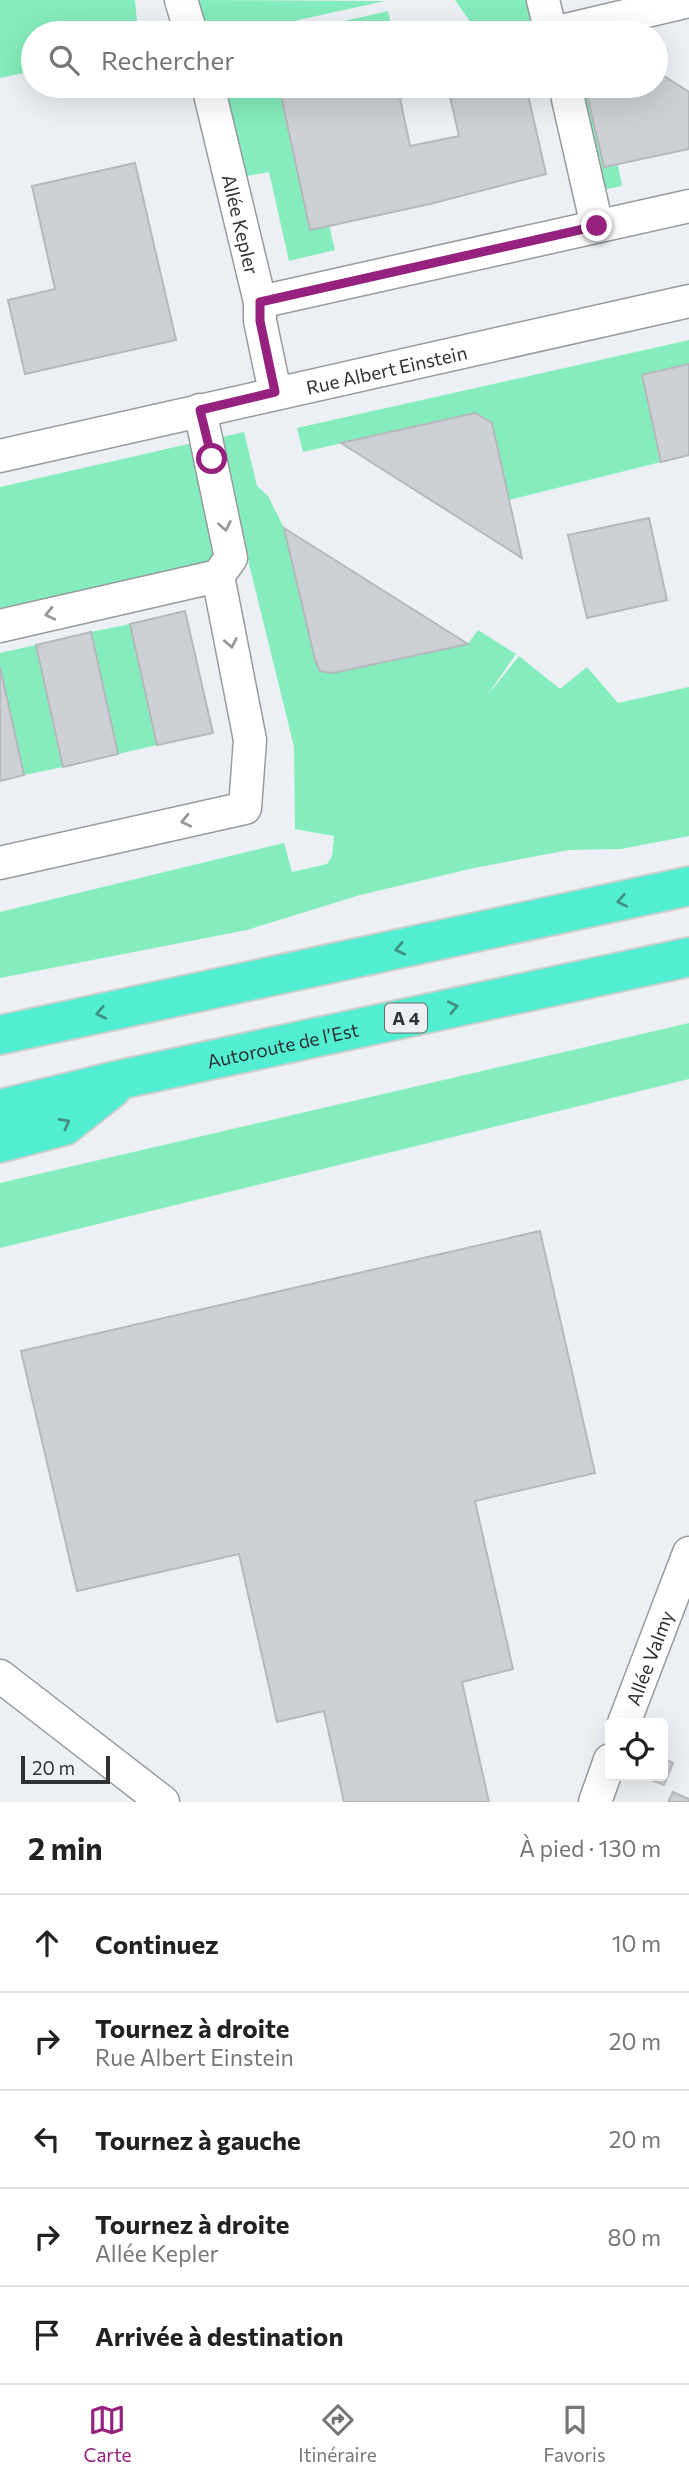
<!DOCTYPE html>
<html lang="fr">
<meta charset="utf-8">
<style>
body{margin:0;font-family:Commissioner,sans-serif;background:#f6f6f6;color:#222}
.controls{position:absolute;right:21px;bottom:21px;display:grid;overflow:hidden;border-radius:7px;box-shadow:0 7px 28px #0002}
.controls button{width:63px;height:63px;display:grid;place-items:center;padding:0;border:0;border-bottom:2px solid #e0e0e0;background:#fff;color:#222;font:35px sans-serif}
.scale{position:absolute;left:21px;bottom:18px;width:89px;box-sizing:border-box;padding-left:7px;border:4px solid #303133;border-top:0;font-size:19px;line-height:24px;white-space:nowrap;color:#303133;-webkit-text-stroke:5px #ecf0f4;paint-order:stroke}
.stop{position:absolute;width:21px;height:21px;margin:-16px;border:5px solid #96217e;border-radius:50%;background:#fff}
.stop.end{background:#96217e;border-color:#fff;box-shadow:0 2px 7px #0008}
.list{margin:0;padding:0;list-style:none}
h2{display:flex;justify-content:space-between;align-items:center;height:91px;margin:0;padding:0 28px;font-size:30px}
h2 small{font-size:23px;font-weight:400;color:#767676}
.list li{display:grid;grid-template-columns:46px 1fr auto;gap:21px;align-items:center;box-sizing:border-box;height:98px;padding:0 28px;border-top:2px solid #e0e0e0}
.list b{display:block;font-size:26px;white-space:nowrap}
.list p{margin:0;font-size:23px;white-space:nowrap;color:#767676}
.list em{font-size:23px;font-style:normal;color:#767676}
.icon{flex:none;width:38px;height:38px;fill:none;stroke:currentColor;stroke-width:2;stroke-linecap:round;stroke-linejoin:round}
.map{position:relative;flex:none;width:689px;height:1802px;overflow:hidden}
.search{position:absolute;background:#fff;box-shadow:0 7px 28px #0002;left:21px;right:21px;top:21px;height:77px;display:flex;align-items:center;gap:18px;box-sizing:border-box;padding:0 24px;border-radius:38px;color:#767676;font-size:26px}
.sheet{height:581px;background:#fff}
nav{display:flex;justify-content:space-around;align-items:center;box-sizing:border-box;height:98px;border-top:2px solid #e0e0e0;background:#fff;font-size:19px;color:#767676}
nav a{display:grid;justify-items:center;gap:4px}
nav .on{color:#96217e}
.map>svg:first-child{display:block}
.green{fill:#85ecbd}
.building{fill:#ccd0d4;stroke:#b5b8bc;stroke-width:2;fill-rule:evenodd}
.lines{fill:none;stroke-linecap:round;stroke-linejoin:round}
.minor-casing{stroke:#979b9e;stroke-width:35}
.highway-casing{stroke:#cdcece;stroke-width:42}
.minor{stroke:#fff;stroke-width:32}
.highway{stroke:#52eed2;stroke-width:38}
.oneway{stroke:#989899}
.oneway2{stroke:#419082}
.route{stroke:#96217e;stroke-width:9}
.labels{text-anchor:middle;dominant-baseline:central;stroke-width:5;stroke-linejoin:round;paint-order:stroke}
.shield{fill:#ecf0f4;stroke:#686a6d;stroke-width:2}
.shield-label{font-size:18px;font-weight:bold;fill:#303133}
.street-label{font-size:19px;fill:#303133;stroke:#ecf0f4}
</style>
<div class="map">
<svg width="689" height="1802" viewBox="0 0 689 1802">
<rect width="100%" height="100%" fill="#ecf0f4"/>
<!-- green -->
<g class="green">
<polygon points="0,0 135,0 138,33 33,33 33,71 0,78"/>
<polygon points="196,0 385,1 239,33 208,33"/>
<polygon points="455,0 526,0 535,33 478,33"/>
<polygon points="388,11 393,33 292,33"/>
<polygon points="225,86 279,86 310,230 329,225 335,250 289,261 269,172 247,176"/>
<polygon points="569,86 585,86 604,167 618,165 622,186 592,192"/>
<polygon points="689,340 689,364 642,375 661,462 509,500 492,423 475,413 303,452 297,428"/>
<polygon points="244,432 257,486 268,496 284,528 315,660 320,671 333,673 468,644 478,630 516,654 486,697 519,656 560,689 587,667 618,703 689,687 689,836 621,849 569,850 474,868 360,895 247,930 0,978 0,912 284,843 292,872 327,864 332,856 334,836 295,829 294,747 218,438"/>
<polygon points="197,442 216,563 0,619 0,487"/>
<polygon points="130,624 157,745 118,754 91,632"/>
<polygon points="36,645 63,767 24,775 0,667 0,653"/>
<polygon points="689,1023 689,1079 0,1248 0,1183"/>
</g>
<!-- building -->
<g class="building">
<polygon points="438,24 444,33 398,33"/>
<polygon points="656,71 689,92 689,149 604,167 585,86 656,86"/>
<path d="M279,86H526L546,174L430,204L310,230ZM448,88L459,136L410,146L400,98Z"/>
<polygon points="135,163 176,340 25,374 8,300 55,289 32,186"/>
<polygon points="689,364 689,455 661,462 642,375"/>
<polygon points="475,413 492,423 522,558 341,443"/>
<polygon points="649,518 667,600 587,618 568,535"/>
<polygon points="284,528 468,644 333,673 320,671 315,660"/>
<polygon points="185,611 213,733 157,745 130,624"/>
<polygon points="91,632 118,754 63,767 36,645"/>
<polygon points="0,667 24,775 0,781"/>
<polygon points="540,1231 595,1473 475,1501 513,1669 462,1682 489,1802 344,1802 324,1711 277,1722 239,1554 77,1591 21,1351"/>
<polygon points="663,1758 673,1763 664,1785 646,1778 663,1776"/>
<polygon points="673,1792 689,1799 689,1802 668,1802"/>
</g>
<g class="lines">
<defs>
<g id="minor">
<polyline points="181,0 191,33"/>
<polyline points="543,0 551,33"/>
<polyline points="553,33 689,1"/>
<path id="s1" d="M208,86L260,302L689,206"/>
<polyline points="565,86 597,226"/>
<polyline points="260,302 260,321 275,392"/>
<path id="s2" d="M0,456L689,301"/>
<polyline points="0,626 218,576 231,558 200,410"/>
<polyline points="0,863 245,808 250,740 218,576"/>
<polyline points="0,1676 163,1802"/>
<path id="s3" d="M624,1723L689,1553"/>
<polyline points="595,1802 610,1760"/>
</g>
<g id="highway">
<polyline points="0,1035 689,886"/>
<path id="s4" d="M0,1109L123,1079L689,957"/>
<polyline points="0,1143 64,1126 112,1088"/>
</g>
</defs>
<!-- minor casing -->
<use href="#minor" class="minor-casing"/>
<!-- highway casing -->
<use href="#highway" class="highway-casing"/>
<!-- minor -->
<use href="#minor" class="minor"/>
<!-- highway -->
<use href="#highway" class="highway"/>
</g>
<!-- one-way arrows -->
<defs><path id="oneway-chevron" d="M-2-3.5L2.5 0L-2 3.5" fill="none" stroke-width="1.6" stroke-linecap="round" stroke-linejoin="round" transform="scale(1.75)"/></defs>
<g class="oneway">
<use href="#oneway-chevron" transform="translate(225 526) rotate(79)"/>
<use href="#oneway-chevron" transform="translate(50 614) rotate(167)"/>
<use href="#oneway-chevron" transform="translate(231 643) rotate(79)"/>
<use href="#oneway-chevron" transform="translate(186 821) rotate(167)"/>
</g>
<g class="oneway2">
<use href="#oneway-chevron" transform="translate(622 901) rotate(168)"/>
<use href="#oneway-chevron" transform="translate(400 949) rotate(168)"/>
<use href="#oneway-chevron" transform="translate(453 1007) rotate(-12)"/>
<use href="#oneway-chevron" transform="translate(101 1013) rotate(168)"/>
<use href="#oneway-chevron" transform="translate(65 1123) rotate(-29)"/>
</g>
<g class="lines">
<!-- route -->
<polyline class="route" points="212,459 200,410 275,392 260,321 260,302 597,226"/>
</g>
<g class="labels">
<!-- shield labels -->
<rect class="shield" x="385" y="1003.5" width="42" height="29" rx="5"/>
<g class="shield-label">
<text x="406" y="1018">A 4</text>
</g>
<!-- street labels -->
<g class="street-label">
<text stroke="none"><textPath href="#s1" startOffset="142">Allée Kepler</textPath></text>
<text stroke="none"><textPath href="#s2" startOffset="396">Rue Albert Einstein</textPath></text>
<text stroke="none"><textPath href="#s4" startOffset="290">Autoroute de l’Est</textPath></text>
<text stroke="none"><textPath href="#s3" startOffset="70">Allée Valmy</textPath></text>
</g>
</g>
</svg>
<div class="controls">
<button><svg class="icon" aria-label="locate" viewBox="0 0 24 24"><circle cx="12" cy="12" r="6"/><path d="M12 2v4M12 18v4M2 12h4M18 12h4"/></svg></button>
</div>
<div class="scale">20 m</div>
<div class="stop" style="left:212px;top:459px"></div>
<div class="stop end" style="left:597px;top:226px"></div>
<div class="search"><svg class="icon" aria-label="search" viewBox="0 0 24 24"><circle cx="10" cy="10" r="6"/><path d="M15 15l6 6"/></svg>Rechercher</div>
</div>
<section class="sheet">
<h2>2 min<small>À pied · 130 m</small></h2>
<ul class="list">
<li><svg class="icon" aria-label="ahead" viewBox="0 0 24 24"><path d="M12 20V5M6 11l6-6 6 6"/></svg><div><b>Continuez</b></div><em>10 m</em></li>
<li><svg class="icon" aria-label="right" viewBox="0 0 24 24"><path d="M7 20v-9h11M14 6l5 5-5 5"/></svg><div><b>Tournez à droite</b><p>Rue Albert Einstein</p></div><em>20 m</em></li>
<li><svg class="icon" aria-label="left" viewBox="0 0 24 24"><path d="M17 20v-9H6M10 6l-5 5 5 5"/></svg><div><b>Tournez à gauche</b></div><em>20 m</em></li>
<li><svg class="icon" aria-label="right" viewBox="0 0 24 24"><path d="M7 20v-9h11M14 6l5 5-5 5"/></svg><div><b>Tournez à droite</b><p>Allée Kepler</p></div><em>80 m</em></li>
<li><svg class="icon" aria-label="arrive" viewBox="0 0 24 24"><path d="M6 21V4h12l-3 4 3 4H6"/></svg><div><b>Arrivée à destination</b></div></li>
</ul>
</section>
<nav>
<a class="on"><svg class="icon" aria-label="map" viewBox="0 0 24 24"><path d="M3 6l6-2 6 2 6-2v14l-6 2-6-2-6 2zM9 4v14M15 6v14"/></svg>Carte</a>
<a><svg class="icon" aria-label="directions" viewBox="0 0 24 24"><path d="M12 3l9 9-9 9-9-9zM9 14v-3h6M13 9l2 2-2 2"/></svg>Itinéraire</a>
<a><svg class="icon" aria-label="saved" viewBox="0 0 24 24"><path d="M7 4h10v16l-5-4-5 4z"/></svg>Favoris</a>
</nav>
